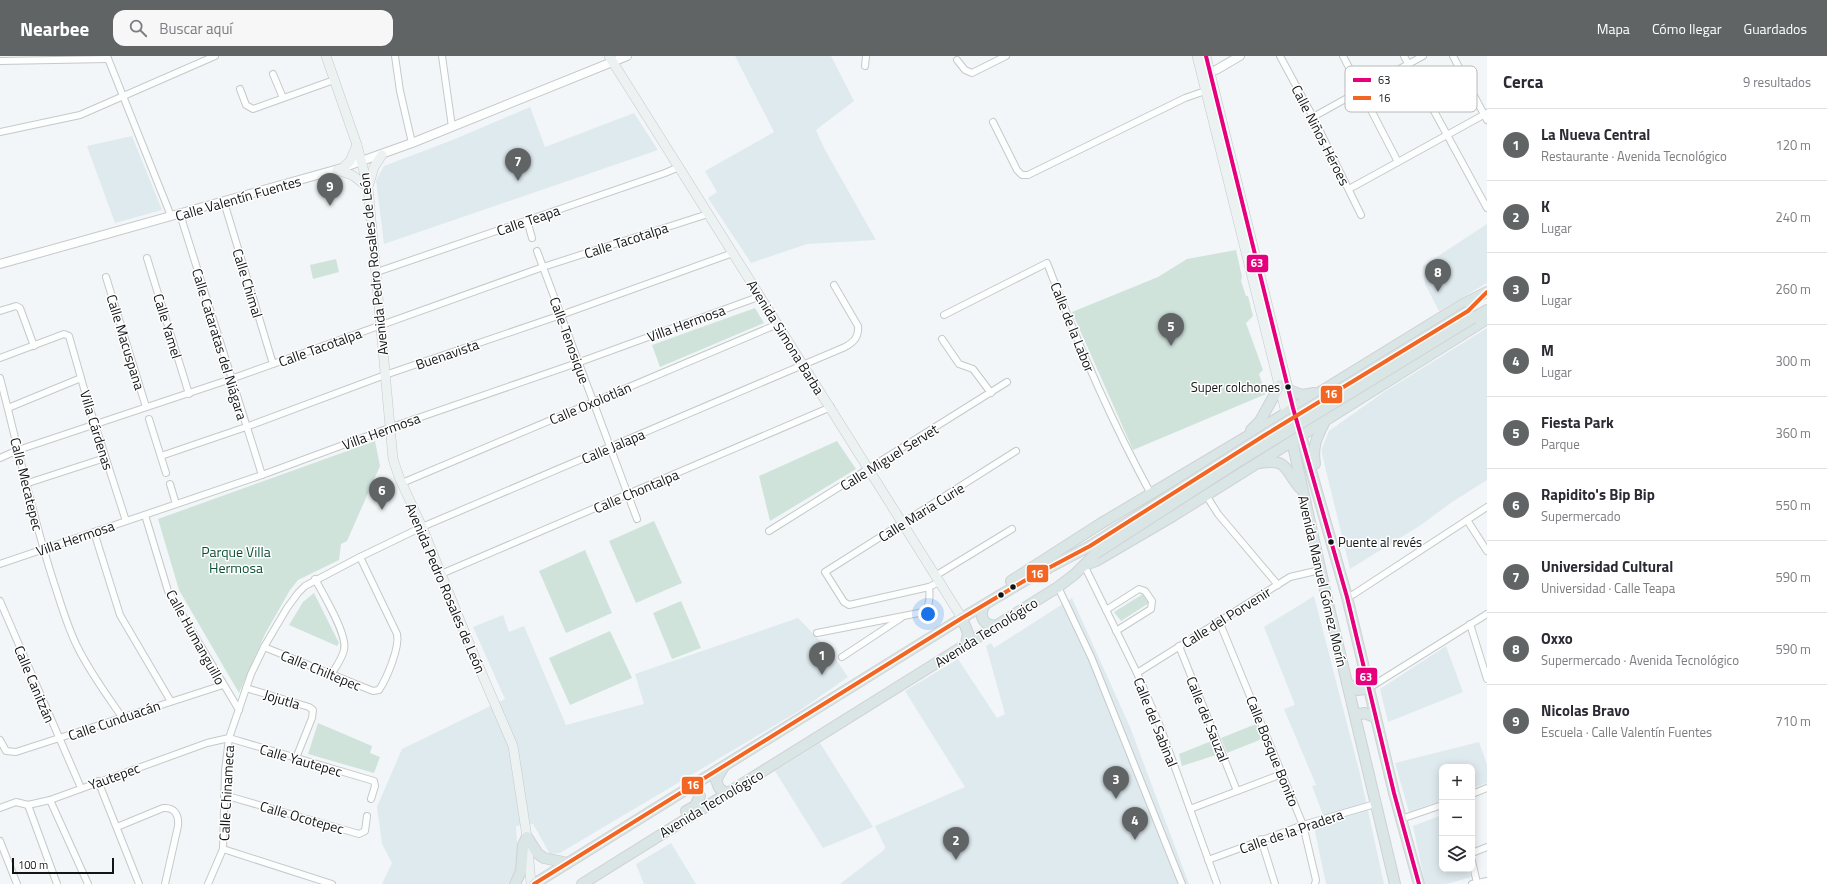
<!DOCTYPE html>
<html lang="es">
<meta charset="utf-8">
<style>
body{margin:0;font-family:"Titillium Web",sans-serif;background:#f7f7f7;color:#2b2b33}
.controls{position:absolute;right:12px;bottom:12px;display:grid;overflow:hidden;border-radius:8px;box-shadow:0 2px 10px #0003}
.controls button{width:36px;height:36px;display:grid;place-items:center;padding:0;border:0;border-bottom:1px solid #e1e1e2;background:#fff;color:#2b2b33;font:20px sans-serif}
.scale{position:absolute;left:12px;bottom:10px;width:102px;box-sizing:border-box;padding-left:4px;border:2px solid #121516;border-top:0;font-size:11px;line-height:14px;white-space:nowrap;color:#121516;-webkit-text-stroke:3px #fff;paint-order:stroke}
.you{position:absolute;left:928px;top:558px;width:14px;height:14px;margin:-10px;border:3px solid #fff;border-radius:50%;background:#1a73e8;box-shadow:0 0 0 6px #1a73e833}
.badge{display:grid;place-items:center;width:26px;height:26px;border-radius:50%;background:#606465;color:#fff;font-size:13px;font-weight:700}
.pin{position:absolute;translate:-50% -33px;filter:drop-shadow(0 1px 2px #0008)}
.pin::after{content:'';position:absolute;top:21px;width:14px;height:12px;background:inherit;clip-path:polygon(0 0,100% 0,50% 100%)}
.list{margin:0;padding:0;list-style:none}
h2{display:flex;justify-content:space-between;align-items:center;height:52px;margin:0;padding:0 16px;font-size:17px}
h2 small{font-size:13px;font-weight:400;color:#7c7c81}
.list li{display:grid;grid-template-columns:26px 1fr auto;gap:12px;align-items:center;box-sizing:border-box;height:72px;padding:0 16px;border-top:1px solid #e1e1e2}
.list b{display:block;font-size:15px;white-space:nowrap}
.list p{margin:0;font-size:13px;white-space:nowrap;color:#7c7c81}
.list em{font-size:13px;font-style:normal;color:#7c7c81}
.icon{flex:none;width:22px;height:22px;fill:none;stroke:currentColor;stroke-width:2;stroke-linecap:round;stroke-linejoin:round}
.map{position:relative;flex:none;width:1487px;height:828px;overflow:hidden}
header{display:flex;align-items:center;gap:24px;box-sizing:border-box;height:56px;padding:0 20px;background:#606465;color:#fff}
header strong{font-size:19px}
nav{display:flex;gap:22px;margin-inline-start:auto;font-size:14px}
.search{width:280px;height:36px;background:#f7f7f7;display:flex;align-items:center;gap:10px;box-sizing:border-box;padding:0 14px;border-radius:12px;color:#7c7c81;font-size:15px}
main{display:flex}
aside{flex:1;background:#fff}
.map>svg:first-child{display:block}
.built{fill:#dfeaef}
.green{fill:#cfe3db}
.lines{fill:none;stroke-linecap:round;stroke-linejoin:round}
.minor-casing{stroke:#c6c9ca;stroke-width:8}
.tertiary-casing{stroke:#c6c9ca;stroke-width:10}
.secondary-casing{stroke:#c6c9ca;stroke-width:10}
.primary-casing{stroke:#cfd2d3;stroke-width:12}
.minor{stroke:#fdfefe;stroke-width:6}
.tertiary{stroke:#fdfefe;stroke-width:8}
.secondary{stroke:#ecf1f1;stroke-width:9}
.primary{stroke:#dae5e5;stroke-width:10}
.primary-bridge-casing{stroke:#cfd2d3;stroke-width:12;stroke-linecap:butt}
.primary-bridge{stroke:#dae5e5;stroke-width:10}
.bus-1-casing{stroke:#fff;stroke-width:7}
.bus-2-casing{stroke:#fff;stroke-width:7}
.bus-1{stroke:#e5007d;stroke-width:4}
.bus-2{stroke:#f26522;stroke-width:4}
.bus-dot{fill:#121516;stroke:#fff;stroke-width:1.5}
.labels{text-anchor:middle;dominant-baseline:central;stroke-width:3;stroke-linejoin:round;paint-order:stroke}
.bus-label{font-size:13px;fill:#121516;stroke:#fff;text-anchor:end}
.street-label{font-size:14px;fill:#121516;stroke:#fff}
.park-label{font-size:14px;fill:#0c4f37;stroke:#fff}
.key{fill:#fff;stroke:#b8b9b9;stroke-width:1}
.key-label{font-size:11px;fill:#121516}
.line-badge{stroke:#fff;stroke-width:1.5}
.badge-label{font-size:11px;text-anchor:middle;font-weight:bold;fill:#fff}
</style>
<header>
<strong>Nearbee</strong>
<div class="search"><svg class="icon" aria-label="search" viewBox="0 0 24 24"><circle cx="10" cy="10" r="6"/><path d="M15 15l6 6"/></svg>Buscar aquí</div>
<nav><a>Mapa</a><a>Cómo llegar</a><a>Guardados</a></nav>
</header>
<main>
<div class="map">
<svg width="1487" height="828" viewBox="0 0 1487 828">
<rect width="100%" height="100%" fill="#f2f6f8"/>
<!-- built -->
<g class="built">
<polygon points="735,0 831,0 854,45 816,74 824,92 876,184 807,188 751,207 708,142 717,136 705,115 774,76"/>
<polygon points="530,51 545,91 634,57 658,94 384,188 376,124 384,110 455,83"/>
<polygon points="132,80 162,154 115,167 87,90"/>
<polygon points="1487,168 1487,227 1439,255 1425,228 1423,210"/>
<polygon points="1487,272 1487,424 1452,446 1421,469 1350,513 1322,398 1322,392 1329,375 1384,336"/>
<polygon points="1314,540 1360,718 1384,828 1326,828 1314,771 1326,767 1312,730 1316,729 1284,653 1295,649 1264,571"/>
<polygon points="1072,542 1130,671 1189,828 840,828 884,794 885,791 875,770 965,731 905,635 958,603 997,662 1005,658 986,590 991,587 994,592"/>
<polygon points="503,559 509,576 524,570 566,669 644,648 635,618 798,562 830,595 848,621 799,655 560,797 550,798 533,768 516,770 518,798 516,812 508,828 382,828 392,807 382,788 377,751 402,693 505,643 473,571"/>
<polygon points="1446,590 1463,636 1388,666 1380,633"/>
<polygon points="1479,686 1487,709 1487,727 1472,732 1472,711 1442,711 1442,744 1409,756 1395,707"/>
<polygon points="820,687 873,771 823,792 775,715"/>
<polygon points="1442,759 1442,813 1469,813 1471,821 1446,828 1425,828 1413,770"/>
<polygon points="671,787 696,828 644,828 636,808"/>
</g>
<!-- green -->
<g class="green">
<polygon points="1236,194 1242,221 1241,225 1246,240 1248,240 1253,260 1246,267 1263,314 1259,318 1266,338 1133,394 1072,256 1158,221 1187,203"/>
<polygon points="336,203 339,216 313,223 310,209"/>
<polygon points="755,252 764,267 660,311 652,289"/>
<polygon points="375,385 380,410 347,485 341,488 339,504 298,524 290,534 265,578 239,637 179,534 158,463"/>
<polygon points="837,385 856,413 770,465 759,420"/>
<polygon points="654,465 682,527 636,547 609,485"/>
<polygon points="585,494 612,557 566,577 539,515"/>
<polygon points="314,537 339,587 337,590 289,569 303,546"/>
<polygon points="1143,538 1149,547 1121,565 1114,556"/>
<polygon points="681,545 701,592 672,603 653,557"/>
<polygon points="610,575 632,622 570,649 549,602"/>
<polygon points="318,667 372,690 370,697 380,701 374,717 308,698"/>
<polygon points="1256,668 1262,683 1227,697 1221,682"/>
<polygon points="1214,684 1219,698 1182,710 1179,698"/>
</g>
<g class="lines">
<defs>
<g id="minor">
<polyline points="107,0 171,160"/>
<polyline points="395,0 400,35 412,87"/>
<polyline points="442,0 452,71"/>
<polyline points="1280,0 1313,61 1361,159"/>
<polyline points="1343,0 1398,106"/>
<polyline points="1404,0 1487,152"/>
<polyline points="1453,0 1487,64"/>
<polyline points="957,4 965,14 972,17 1006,0"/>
<polyline points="0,5 108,3"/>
<polyline points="865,10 866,0"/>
<polyline points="273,18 283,42"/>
<polyline points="240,33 246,49 253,53 334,24"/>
<polyline points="1313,61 1423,0"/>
<polyline points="993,66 1017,114 1022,119 1028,119 1185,42 1208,34"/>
<polyline points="0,76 80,59 215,0"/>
<polyline points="1349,133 1487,57"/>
<polyline points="224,146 273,308"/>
<polyline points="180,158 262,419"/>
<polyline points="527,164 532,182"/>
<polyline points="537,195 637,463"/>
<polyline points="147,202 189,338"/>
<polyline points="377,216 665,117 679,111"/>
<polyline points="106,221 146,351"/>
<polyline points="0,255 16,250 20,252 34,290"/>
<path d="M944,259L1047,207C1077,286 1110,363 1151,438"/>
<polyline points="942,283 959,308 973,313 991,337"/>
<polyline points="0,302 64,278 69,280 89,350 126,465"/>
<path d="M0,322C18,390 32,460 54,527C61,548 67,570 77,590C89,615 106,638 122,661"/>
<polyline points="8,352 81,322"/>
<polyline points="149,363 166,417"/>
<polyline points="161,400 246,371 385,319 561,259 733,197"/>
<polyline points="0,402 18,394 231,323 543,211 708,158"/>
<polyline points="402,427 778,268"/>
<polyline points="25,428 105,402"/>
<polyline points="170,428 176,448"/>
<polyline points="1206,439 1218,458 1278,529"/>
<polyline points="145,459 168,535 239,654"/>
<polyline points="1467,464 1487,495"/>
<polyline points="769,475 1007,326"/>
<polyline points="94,476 120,559 170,644"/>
<polyline points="0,508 262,419 389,372 577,307 761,240"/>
<polyline points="1084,509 1137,617 1160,670 1217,828"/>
<polyline points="441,518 831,351"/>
<polyline points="935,520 1012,473"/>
<path d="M315,523C323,538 348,579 344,594C342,603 335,612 331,619"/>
<polyline points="939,526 929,531 849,549 844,546 825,516 1016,395"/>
<polyline points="1058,531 1092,603 1182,828"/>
<polyline points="1347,541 1354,538 1487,451"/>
<polyline points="0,545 81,732"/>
<polyline points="1106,554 1139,533 1145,535 1152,545 1151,553 1116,575"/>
<polyline points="1219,565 1303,769 1316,824 1315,828"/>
<polyline points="1470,568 1487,623"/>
<path d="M817,577L924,556C930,550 930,539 929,531"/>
<polyline points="1179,590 1237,735"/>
<path d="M264,591L373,635L379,634C387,622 400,591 397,578L360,501"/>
<polyline points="842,601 901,562"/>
<polyline points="1137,617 1290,521 1320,514"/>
<polyline points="246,632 309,651 313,654 312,662 296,702"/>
<polyline points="1369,632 1487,558"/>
<polyline points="0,684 6,695 16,696 223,629"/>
<polyline points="98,725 139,828"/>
<polyline points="1472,738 1487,732"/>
<polyline points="224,739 359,778 365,775 367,760"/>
<polyline points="50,744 88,828"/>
<polyline points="28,749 57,828"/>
<polyline points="0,752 16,746 28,749 50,744 207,687 229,682 374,725 375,730 371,743"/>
<polyline points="1190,753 1282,718"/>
<polyline points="1401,763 1442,749"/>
<path d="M117,771L163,752C175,751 179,759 178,770L165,828"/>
<polyline points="1261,783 1275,828"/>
<polyline points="0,785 17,828"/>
<polyline points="223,793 332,828"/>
<polyline points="1472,797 1487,791"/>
<polyline points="1208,804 1303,769 1375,748"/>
<polyline points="1472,805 1477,827"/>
<path d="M208,828L223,793L225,715L229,682L251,618L264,591L287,552L298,537L305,530L360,501L422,471L845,291C854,286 859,281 858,270L834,229"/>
<polyline points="1472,828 1487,825"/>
</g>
<g id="tertiary">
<polyline points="1205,17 1216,14 1240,0"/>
<polyline points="0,208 342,112 412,87 627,0"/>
</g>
<g id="secondary">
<polyline points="326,0 357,89 368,131 393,403 399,421 422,471 476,604 513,690 527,781 531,828"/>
<polyline points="609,0 962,562"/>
<polyline points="1197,0 1286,357"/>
<polyline points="1206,0 1293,352"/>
<polyline points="343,112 350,105 357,89"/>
<polyline points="337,114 352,119 368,131"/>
<polyline points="369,128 374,111 382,99"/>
</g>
<g id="primary">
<polyline points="1473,262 1487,254"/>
<polyline points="1289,334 1302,339 1314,337"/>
<polyline points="1296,362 1347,541 1394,737 1419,828"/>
<polyline points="1288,367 1327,543 1395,828"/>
<polyline points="1251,374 1260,365 1280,329"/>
<path d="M1259,407C1289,402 1284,414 1300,432"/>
<path d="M1315,408C1312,390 1317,381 1325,365"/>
<polyline points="1088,508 1096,505 1173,460 1487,263"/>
<polyline points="1011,525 1100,468 1273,365 1463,248 1487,236"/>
<path d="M984,550C979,561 983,569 996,570"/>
<polyline points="962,562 968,577 966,588"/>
<polyline points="1347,627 1358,634 1369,632"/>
<polyline points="1355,659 1365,657 1376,662"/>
<polyline points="723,712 716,724 719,732 727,738"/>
<polyline points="686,755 695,750 700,740 697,735 690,731"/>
<polyline points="515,828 521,815 523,789 527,781 538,798 544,802 568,807"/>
<polyline points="534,828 962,562 1024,525 1090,490"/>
<polyline points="582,828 1058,531 1075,518 1095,498"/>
</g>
</defs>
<!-- minor casing -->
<use href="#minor" class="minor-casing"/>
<!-- tertiary casing -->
<use href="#tertiary" class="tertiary-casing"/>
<!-- secondary casing -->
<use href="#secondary" class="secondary-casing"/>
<!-- primary casing -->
<use href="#primary" class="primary-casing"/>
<!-- minor -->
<use href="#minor" class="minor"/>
<!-- tertiary -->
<use href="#tertiary" class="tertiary"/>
<!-- secondary -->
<use href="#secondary" class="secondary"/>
<!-- primary -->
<use href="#primary" class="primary"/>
<defs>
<g id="primary-bridge">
<polyline points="1090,490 1265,379 1468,255"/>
<polyline points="1095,498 1239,405 1473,262"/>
</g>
</defs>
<!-- primary-bridge casing -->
<use href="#primary-bridge" class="primary-bridge-casing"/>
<!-- primary-bridge -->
<use href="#primary-bridge" class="primary-bridge"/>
<defs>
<polyline id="bus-1" points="1206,0 1293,352 1347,541 1394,737 1419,828"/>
<polyline id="bus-2" points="534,828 962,562 1024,525 1090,490 1265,379 1468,255 1487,236"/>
</defs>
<!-- bus-1 casing -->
<use href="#bus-1" class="bus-1-casing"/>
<!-- bus-2 casing -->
<use href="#bus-2" class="bus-2-casing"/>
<!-- bus-1 -->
<use href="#bus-1" class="bus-1"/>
<!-- bus-2 -->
<use href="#bus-2" class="bus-2"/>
</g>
<!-- markers -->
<g class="bus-dot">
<circle cx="1288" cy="331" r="3.5"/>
<circle cx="1331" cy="486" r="3.5"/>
<circle cx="1013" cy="531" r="3.5"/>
<circle cx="1001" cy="539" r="3.5"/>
</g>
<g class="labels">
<!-- bus labels -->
<g class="bus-label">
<text x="1280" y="331">Super colchones</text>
<text x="1338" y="486" text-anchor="start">Puente al revés</text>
</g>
<!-- street labels -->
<g class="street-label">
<text transform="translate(1321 79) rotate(63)">Calle Niños Héroes</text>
<text transform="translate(238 142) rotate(-16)">Calle Valentín Fuentes</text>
<text transform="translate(528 164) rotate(-19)">Calle Teapa</text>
<text transform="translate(626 184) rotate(-18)">Calle Tacotalpa</text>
<text transform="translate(373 208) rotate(-96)">Avenida Pedro Rosales de León</text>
<text transform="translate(248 227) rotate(73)">Calle Chimal</text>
<text transform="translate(686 267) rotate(-20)">Villa Hermosa</text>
<text transform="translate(168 270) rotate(73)">Calle Yamel</text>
<text transform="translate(1073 271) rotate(68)">Calle de la Labor</text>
<text transform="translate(786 281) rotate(58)">Avenida Simona Barba</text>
<text transform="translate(570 284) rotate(70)">Calle Tenosique</text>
<text transform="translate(126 286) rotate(73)">Calle Macuspana</text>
<text transform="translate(220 288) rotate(73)">Calle Cataratas del Niágara</text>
<text transform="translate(320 291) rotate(-20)">Calle Tacotalpa</text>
<text transform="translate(447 298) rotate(-19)">Buenavista</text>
<text transform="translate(590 347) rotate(-23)">Calle Oxolotlán</text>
<text transform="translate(97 374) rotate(73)">Villa Cárdenas</text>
<text transform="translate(381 375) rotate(-20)">Villa Hermosa</text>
<text transform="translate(613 390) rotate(-23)">Calle Jalapa</text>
<text transform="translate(889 401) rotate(-32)">Calle Miguel Servet</text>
<text transform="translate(27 428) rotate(76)">Calle Mecatepec</text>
<text transform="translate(636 435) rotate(-23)">Calle Chontalpa</text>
<text transform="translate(921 456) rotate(-32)">Calle Maria Curie</text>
<text transform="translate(75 482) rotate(-19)">Villa Hermosa</text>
<text transform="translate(1323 525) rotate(77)">Avenida Manuel Gómez Morín</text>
<text transform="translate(446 532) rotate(67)">Avenida Pedro Rosales de León</text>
<text transform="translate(1226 561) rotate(-32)">Calle del Porvenir</text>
<text transform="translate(986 576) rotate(-32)">Avenida Tecnológico</text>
<text transform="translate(196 581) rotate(61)">Calle Humanguillo</text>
<text transform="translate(321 614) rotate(22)">Calle Chiltepec</text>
<text transform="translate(35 628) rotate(67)">Calle Canitzán</text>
<text transform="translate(282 643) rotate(17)">Jojutla</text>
<text transform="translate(1208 663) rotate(68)">Calle del Sauzal</text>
<text transform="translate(114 664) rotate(-19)">Calle Cunduacán</text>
<text transform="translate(1156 666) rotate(68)">Calle del Sabinal</text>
<text transform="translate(1273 695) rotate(68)">Calle Bosque Bonito</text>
<text transform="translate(301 704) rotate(16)">Calle Yautepec</text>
<text transform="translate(114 720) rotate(-20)">Yautepec</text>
<text transform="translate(226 737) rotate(-87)">Calle Chinameca</text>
<text transform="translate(711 747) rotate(-31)">Avenida Tecnológico</text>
<text transform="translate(302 761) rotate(16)">Calle Ocotepec</text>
<text transform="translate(1291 775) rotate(-19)">Calle de la Pradera</text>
</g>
<!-- park labels -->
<g class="park-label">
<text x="236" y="495">Parque Villa<tspan x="236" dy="16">Hermosa</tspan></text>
</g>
</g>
<!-- legend -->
<rect x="1345" y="10" width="132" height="46" rx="6" class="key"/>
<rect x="1353" y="22" width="18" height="4" fill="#e5007d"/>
<rect x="1353" y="40" width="18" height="4" fill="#f26522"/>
<g class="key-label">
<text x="1378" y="28">63</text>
<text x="1378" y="46">16</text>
</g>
<g class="line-badge">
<rect x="1246" y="198" width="23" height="19" rx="4" fill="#e5007d"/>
<rect x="1320" y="329" width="23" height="19" rx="4" fill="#f26522"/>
<rect x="1026" y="508" width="23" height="19" rx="4" fill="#f26522"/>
<rect x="1355" y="611" width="23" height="19" rx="4" fill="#e5007d"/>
<rect x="681" y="720" width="23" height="19" rx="4" fill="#f26522"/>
</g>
<g class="badge-label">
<text x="1257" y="211">63</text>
<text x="1331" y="342">16</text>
<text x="1037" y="522">16</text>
<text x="1366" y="625">63</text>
<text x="693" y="733">16</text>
</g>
</svg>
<div class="controls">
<button>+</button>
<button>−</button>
<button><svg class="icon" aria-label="layers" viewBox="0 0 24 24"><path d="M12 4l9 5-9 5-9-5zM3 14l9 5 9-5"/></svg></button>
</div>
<div class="scale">100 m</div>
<div class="you"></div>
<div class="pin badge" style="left:822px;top:619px">1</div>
<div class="pin badge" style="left:956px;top:804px">2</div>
<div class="pin badge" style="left:1116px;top:743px">3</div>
<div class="pin badge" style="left:1135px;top:784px">4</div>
<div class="pin badge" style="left:1171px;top:290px">5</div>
<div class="pin badge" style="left:382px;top:454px">6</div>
<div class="pin badge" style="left:518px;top:125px">7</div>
<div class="pin badge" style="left:1438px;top:236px">8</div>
<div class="pin badge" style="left:330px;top:150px">9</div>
</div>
<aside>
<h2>Cerca<small>9 resultados</small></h2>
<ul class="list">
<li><span class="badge">1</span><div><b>La Nueva Central</b><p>Restaurante · Avenida Tecnológico</p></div><em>120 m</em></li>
<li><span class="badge">2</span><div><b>K</b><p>Lugar</p></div><em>240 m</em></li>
<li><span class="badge">3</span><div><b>D</b><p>Lugar</p></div><em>260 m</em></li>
<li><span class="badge">4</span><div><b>M</b><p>Lugar</p></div><em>300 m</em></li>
<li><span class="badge">5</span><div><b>Fiesta Park</b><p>Parque</p></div><em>360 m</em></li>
<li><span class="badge">6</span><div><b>Rapidito's Bip Bip</b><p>Supermercado</p></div><em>550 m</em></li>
<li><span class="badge">7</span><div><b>Universidad Cultural</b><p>Universidad · Calle Teapa</p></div><em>590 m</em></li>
<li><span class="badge">8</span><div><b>Oxxo</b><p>Supermercado · Avenida Tecnológico</p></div><em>590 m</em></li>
<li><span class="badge">9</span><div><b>Nicolas Bravo</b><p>Escuela · Calle Valentín Fuentes</p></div><em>710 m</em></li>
</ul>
</aside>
</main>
